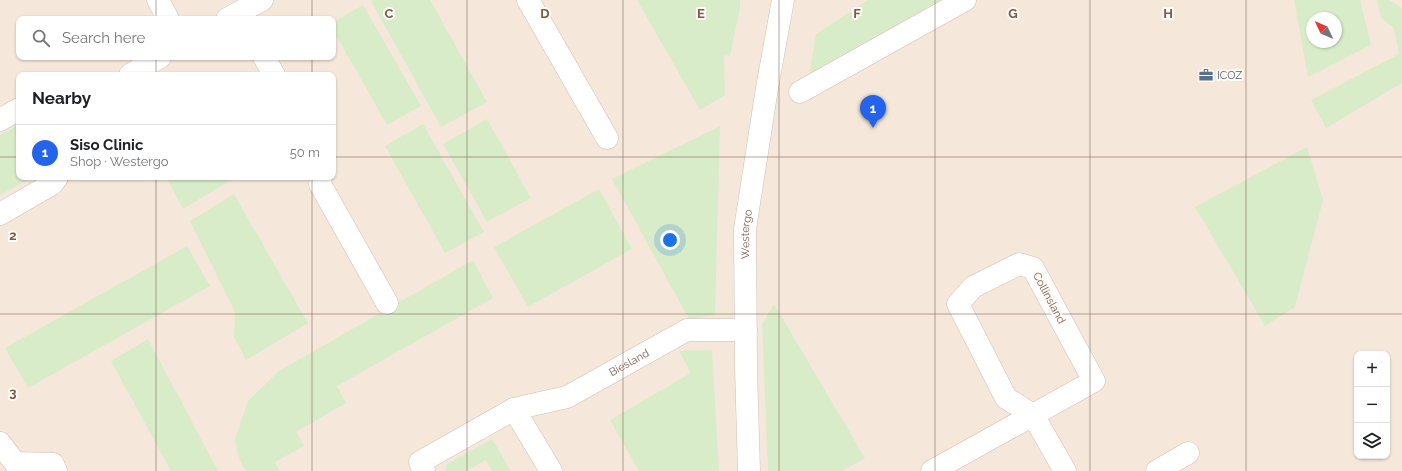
<!DOCTYPE html>
<meta charset="utf-8">
<style>
body{margin:0;font-family:Raleway,sans-serif;background:#f2f2f2;color:#202124}
.controls{position:absolute;right:12px;bottom:12px;display:grid;overflow:hidden;border-radius:8px;box-shadow:0 1px 3px #0004}
.controls button{width:36px;height:36px;display:grid;place-items:center;padding:0;border:0;border-bottom:1px solid #e0e0e0;background:#fff;color:#202124;font:20px sans-serif}
.compass{position:absolute;left:1306px;top:12px;width:36px;height:36px;border-radius:50%;background:#fff;box-shadow:0 1px 3px #0004;rotate:314deg}
.you{position:absolute;left:670px;top:240px;width:14px;height:14px;margin:-10px;border:3px solid #fff;border-radius:50%;background:#1a73e8;box-shadow:0 0 0 6px #1a73e833}
.badge{display:grid;place-items:center;width:26px;height:26px;border-radius:50%;background:#2563eb;color:#fff;font-size:13px;font-weight:700}
.pin{position:absolute;translate:-50% -33px;filter:drop-shadow(0 1px 2px #0008)}
.pin::after{content:'';position:absolute;top:21px;width:14px;height:12px;background:inherit;clip-path:polygon(0 0,100% 0,50% 100%)}
.list{margin:0;padding:0;list-style:none}
h2{display:flex;justify-content:space-between;align-items:center;height:52px;margin:0;padding:0 16px;font-size:17px}
h2 small{font-size:13px;font-weight:400;color:#757577}
.list li{display:grid;grid-template-columns:26px 1fr auto;gap:12px;align-items:center;box-sizing:border-box;height:56px;padding:0 16px;border-top:1px solid #e0e0e0}
.list b{display:block;font-size:15px;white-space:nowrap}
.list p{margin:0;font-size:13px;white-space:nowrap;color:#757577}
.list em{font-size:13px;font-style:normal;color:#757577}
.icon{flex:none;width:22px;height:22px;fill:none;stroke:currentColor;stroke-width:2;stroke-linecap:round;stroke-linejoin:round}
.map{position:relative;flex:none;width:1402px;height:471px;overflow:hidden}
.search{position:absolute;background:#fff;box-shadow:0 1px 3px #0004;left:16px;top:16px;width:320px;height:44px;display:flex;align-items:center;gap:10px;box-sizing:border-box;padding:0 14px;border-radius:8px;color:#757577;font-size:15px}
.panel{position:absolute;background:#fff;box-shadow:0 1px 3px #0004;left:16px;top:72px;width:320px;height:108px;border-radius:8px}
.map>svg:first-child{display:block}
.residential{fill:#f5e8da;fill-rule:evenodd}
.green{fill:#d8ecc9;fill-rule:evenodd}
.lines{fill:none;stroke-linecap:round;stroke-linejoin:round}
.minor-casing{stroke:#d1beb0;stroke-width:23}
.minor{stroke:#fff;stroke-width:22}
.grid{fill:none;stroke:#7a5c4d;stroke-width:1;stroke-opacity:0.55}
.labels{text-anchor:middle;dominant-baseline:central;stroke-width:4;stroke-linejoin:round;paint-order:stroke}
.service-label{font-size:11px;fill:#4e5e75;stroke:#fffaf3;text-anchor:start}
.street-label{font-size:11px;fill:#7a5c4d;stroke:#fffaf3}
.grid-label{font-size:13px;text-anchor:middle;font-weight:bold;fill:#7a5c4d;stroke:#fffaf3;stroke-width:4;stroke-linejoin:round;paint-order:stroke}
</style>
<div class="map">
<svg width="1402" height="471" viewBox="0 0 1402 471">
<rect width="100%" height="100%" fill="#fdf6ec"/>
<!-- residential -->
<path class="residential" d="M0,0H1402V471H0ZM1312,18H1336V42H1312ZM19,19H333V57H19ZM19,75H333V177H19ZM1357,354H1387V456H1357Z"/>
<!-- green -->
<g class="green">
<polygon points="374,0 430,0 487,102 441,127 371,1"/>
<polygon points="637,0 740,0 740,8 730,56 724,55 725,95 700,110"/>
<polygon points="868,0 942,0 809,77 816,34"/>
<path d="M1294,0H1360L1371,45L1308,77ZM1312,18H1336V42H1312Z"/>
<polygon points="1377,0 1389,0 1402,8 1402,83 1326,128 1311,100 1399,54 1394,28 1381,18"/>
<polygon points="363,5 421,106 387,125 333,30 333,22"/>
<polygon points="487,119 531,198 487,222 443,144"/>
<polygon points="423,124 484,232 445,253 385,146"/>
<polygon points="16,126 19,126 19,177 33,177 0,195 0,135"/>
<polygon points="720,126 715,315 689,319 612,179"/>
<polygon points="1307,147 1323,200 1295,307 1265,326 1195,207"/>
<polygon points="166,177 236,177 183,209"/>
<polygon points="599,189 632,249 528,307 494,247"/>
<polygon points="234,194 308,323 246,360 234,337 235,312 190,221"/>
<polygon points="187,246 210,286 28,388 5,348"/>
<polygon points="473,260 493,298 337,386 346,403 296,432 304,446 275,462 280,471 246,471 239,459 235,439 248,401 279,371"/>
<polygon points="774,304 865,458 842,471 768,471 762,324"/>
<polygon points="148,339 218,471 171,471 111,361"/>
<polygon points="712,350 719,471 639,471 610,420 691,373 679,351"/>
<polygon points="492,439 511,471 492,471 486,460 466,471 446,471 445,470 447,464"/>
</g>
<g class="lines">
<defs>
<g id="minor">
<polyline points="158,0 168,19"/>
<polyline points="528,0 607,138"/>
<polyline points="227,19 262,0"/>
<polyline points="264,57 274,75"/>
<polyline points="130,75 160,57"/>
<polyline points="800,92 965,0"/>
<polyline points="0,120 19,109"/>
<polyline points="321,177 320,184 387,303"/>
<polyline points="0,214 52,184 57,177"/>
<polyline points="514,409 551,471"/>
<polyline points="0,443 15,463 53,464 56,471"/>
<path id="s1" d="M424,471L420,462L514,409L567,397L687,330H746"/>
<path id="s2" d="M749,471L746,368L745,229L767,88L783,0"/>
<polyline points="932,471 1094,381 1033,268 1019,264 973,287 958,304 1006,398 1033,415 1065,471"/>
<polyline points="1157,471 1188,453"/>
</g>
</defs>
<!-- minor casing -->
<use href="#minor" class="minor-casing"/>
<!-- minor -->
<use href="#minor" class="minor"/>
</g>
<!-- grid -->
<path class="grid" d="M156,0V19M312,0V19M467,0V471M623,0V471M779,0V471M935,0V471M1090,0V471M1246,0V471M156,57V75M312,57V75M0,157H19M333,157H1402M156,177V471M312,177V471M0,314H1402"/>
<!-- icons -->
<defs>
<symbol id="office-bare" viewBox="-9 -9 18 18"><path d="M-6-3h4V-5.5h4V-3h4V5H-6ZM-1-4.5V-3h2v-1.5ZM-6 0V1H6V0Z" fill="#5c6f8a" stroke="#fffaf3" stroke-width="2.5" paint-order="stroke"/></symbol>
</defs>
<g fill-rule="evenodd">
<use href="#office-bare" x="1196" y="65" width="20" height="20"/>
</g>
<g class="labels">
<!-- service labels -->
<g class="service-label">
<text x="1217" y="75">ICOZ</text>
</g>
<!-- street labels -->
<g class="street-label">
<text stroke="none"><textPath href="#s2" startOffset="237">Westergo</textPath></text>
<text transform="translate(1049 298) rotate(62)">Collinsland</text>
<text stroke="none"><textPath href="#s1" startOffset="243">Biesland</textPath></text>
</g>
</g>
<g class="grid-label">
<text x="389" y="18">C</text>
<text x="545" y="18">D</text>
<text x="701" y="18">E</text>
<text x="857" y="18">F</text>
<text x="1013" y="18">G</text>
<text x="1168" y="18">H</text>
<text x="13" y="240">2</text>
<text x="13" y="397">3</text>
</g>
</svg>
<div class="controls">
<button>+</button>
<button>−</button>
<button><svg class="icon" aria-label="layers" viewBox="0 0 24 24"><path d="M12 4l9 5-9 5-9-5zM3 14l9 5 9-5"/></svg></button>
</div>
<svg class="compass" viewBox="-18 -18 36 36"><path d="M0-13l5 13h-10z" fill="#e53935"/><path d="M0 13l5-13h-10z" fill="#757577"/></svg>
<div class="you"></div>
<div class="pin badge" style="left:873px;top:128px">1</div>
<div class="search"><svg class="icon" aria-label="search" viewBox="0 0 24 24"><circle cx="10" cy="10" r="6"/><path d="M15 15l6 6"/></svg>Search here</div>
<section class="panel">
<h2>Nearby<small></small></h2>
<ul class="list">
<li><span class="badge">1</span><div><b>Siso Clinic</b><p>Shop · Westergo</p></div><em>50 m</em></li>
</ul>
</section>
</div>
